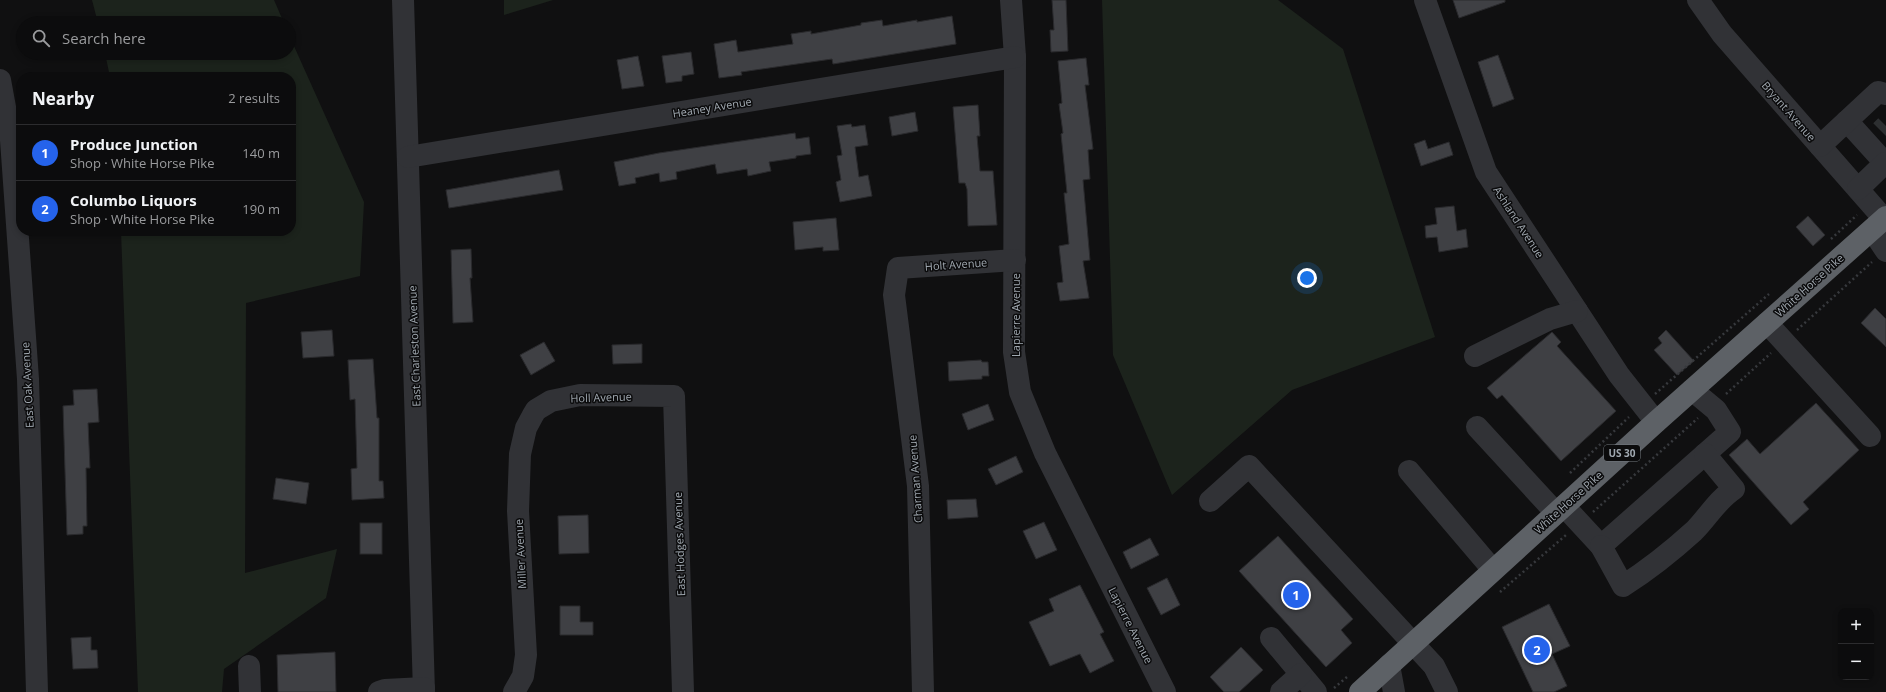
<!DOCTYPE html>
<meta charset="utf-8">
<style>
body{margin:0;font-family:"Open Sans",sans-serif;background:#1a1a1b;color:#f1f3f6}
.controls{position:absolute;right:12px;bottom:12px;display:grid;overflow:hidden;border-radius:8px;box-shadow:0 2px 6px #0003}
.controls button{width:36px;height:36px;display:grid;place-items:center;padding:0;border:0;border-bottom:1px solid #2c2c2e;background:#0c0c0d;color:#f1f3f6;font:20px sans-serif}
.you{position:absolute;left:1307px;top:278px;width:14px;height:14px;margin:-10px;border:3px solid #fff;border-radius:50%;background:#1a73e8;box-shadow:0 0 0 6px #1a73e833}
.badge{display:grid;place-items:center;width:26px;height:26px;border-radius:50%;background:#2563eb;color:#fff;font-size:13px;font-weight:700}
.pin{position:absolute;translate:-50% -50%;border:2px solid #fff;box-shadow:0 1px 4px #0006}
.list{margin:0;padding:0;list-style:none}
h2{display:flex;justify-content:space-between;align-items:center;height:52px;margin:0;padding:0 16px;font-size:17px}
h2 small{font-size:13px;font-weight:400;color:#9a9b9d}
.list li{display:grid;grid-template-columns:26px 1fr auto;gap:12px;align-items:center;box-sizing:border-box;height:56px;padding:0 16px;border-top:1px solid #2c2c2e}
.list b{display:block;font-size:15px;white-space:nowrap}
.list p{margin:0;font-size:13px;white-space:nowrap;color:#9a9b9d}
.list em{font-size:13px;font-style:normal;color:#9a9b9d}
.icon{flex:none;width:22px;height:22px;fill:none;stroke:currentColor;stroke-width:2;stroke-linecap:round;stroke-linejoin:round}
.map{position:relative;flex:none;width:1886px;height:692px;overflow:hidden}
.search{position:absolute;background:#0c0c0d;box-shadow:0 2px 6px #0003;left:16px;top:16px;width:280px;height:44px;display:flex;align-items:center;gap:10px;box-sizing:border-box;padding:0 14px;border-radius:22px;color:#9a9b9d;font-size:15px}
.panel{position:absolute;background:#0c0c0d;box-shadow:0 2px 6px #0003;left:16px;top:72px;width:280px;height:164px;border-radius:16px}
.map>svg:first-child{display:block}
.green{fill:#1c231c}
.building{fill:#3f4044;stroke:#2a2a2d}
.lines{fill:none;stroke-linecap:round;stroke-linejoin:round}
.minor-tunnel{stroke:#2d2f31;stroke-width:22;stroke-dasharray:22 11;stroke-linecap:butt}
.path{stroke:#37393d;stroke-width:2.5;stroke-dasharray:2 3;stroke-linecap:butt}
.minor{stroke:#313236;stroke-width:22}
.highway{stroke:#5d6166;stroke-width:22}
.labels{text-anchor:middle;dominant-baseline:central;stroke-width:3;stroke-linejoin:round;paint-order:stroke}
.shield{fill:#0b0b0c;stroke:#747a80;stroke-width:1}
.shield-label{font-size:10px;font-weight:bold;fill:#a1a9b1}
.street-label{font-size:11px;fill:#a1a9b1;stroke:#0b0b0c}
</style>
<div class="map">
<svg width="1886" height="692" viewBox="0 0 1886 692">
<rect width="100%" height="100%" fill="#101011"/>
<!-- green -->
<g class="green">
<polygon points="92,0 274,0 284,23 98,23"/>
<polygon points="504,0 553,0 504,15"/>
<polygon points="1102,0 1278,0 1343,49 1435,337 1292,390 1172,495 1113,355"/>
<polygon points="289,35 364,202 360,276 246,303 245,573 337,549 326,598 224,669 222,692 138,692 121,231 291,231 291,77 110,77 105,53 289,53"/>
</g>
<!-- building -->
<g class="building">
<polygon points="1052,0 1066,0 1068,51 1051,52 1050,30 1054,30"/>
<polygon points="1453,0 1505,0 1505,2 1459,18"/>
<polygon points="952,16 956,44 833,64 832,59 741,72 742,75 719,78 714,44 736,40 738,52 793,44 791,34 811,31 811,34 861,25 861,23 882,20 883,26 917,20 917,22"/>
<polygon points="691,52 694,74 682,76 682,81 666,83 662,56"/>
<polygon points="1498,55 1514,99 1493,107 1478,62"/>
<polygon points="638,56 644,86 622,89 617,60"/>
<polygon points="1086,58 1089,85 1085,85 1093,149 1088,150 1090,179 1083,180 1090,260 1083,261 1089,298 1060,301 1057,283 1063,282 1059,246 1069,244 1064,193 1067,193 1061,134 1063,133 1059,104 1062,103 1058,61"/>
<polygon points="978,105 980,136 977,136 980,171 993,171 997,225 968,226 967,189 965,183 959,183 953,107"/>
<polygon points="915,112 918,131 892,136 889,117"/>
<polygon points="851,124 852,127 865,125 868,145 855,147 859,177 868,175 872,196 840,202 836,182 841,180 837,156 842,155 837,126"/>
<polygon points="795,133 796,139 809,137 811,154 796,156 796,158 769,162 771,171 748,176 747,169 717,174 715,164 676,172 677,179 660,182 659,173 635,178 636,183 619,186 614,162 659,153"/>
<polygon points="1425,140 1428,149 1449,142 1453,155 1421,166 1414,144"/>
<polygon points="559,170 563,190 449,208 446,190"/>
<polygon points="1454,206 1457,231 1466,229 1468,247 1439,252 1437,237 1426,238 1425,226 1437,224 1435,208"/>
<polygon points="1808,216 1825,235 1813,246 1796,227"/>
<polygon points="836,218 839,250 823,251 823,247 795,250 793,222"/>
<polygon points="471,249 472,278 470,278 473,322 453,323 451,250"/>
<polygon points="1875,308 1886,319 1886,347 1861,323"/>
<polygon points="332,330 334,356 303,358 301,332"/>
<polygon points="1666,330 1694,361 1677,375 1654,350 1662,343 1658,338"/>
<polygon points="1552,332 1561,342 1557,346 1616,411 1561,461 1502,395 1497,399 1487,388"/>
<polygon points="544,342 555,361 531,375 520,355"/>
<polygon points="642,344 642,363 613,364 612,345"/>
<polygon points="373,359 377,418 379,418 379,481 383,481 384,498 352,500 351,469 357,468 355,399 350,400 348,360"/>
<polygon points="981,360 982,362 988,362 989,376 982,376 982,379 949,381 948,362"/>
<polygon points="97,389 99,422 88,423 90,468 86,468 87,526 83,526 83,534 67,535 63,406 74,405 73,390"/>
<polygon points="1816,403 1859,450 1803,502 1809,509 1791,525 1729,455 1747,439 1760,454"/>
<polygon points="988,404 994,420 968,430 962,414"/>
<polygon points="1016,456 1023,472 996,485 988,469"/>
<polygon points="276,478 309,483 306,504 273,499"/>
<polygon points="976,499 978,517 948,519 947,500"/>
<polygon points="588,515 589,553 559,554 558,516"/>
<polygon points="1044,522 1057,550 1036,559 1023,531"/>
<rect x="360" y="523" width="22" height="31"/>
<polygon points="1278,536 1353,619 1341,630 1352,643 1326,667 1239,571"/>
<polygon points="1150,538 1159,555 1131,569 1123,552"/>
<polygon points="1167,578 1180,605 1161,615 1147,588"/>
<polygon points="1080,585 1104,632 1100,634 1114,661 1090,673 1080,654 1050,666 1029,622 1054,611 1049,599"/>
<polygon points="1549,604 1570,646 1552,654 1567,686 1554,692 1533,692 1502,627"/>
<polygon points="560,606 580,606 580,622 593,622 593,635 560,635"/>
<polygon points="91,637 91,650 97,650 98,668 73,669 71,638"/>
<polygon points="1241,647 1263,670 1239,692 1224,692 1210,677"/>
<polygon points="335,652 336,692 278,692 277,655"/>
</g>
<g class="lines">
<!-- minor-tunnel -->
<polyline class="minor-tunnel" points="1881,131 1886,126"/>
<!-- path -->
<g class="path">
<polyline points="1831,239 1857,215"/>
<polyline points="1797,330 1872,262"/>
<polyline points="1655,394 1769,294"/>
<polyline points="1726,394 1771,353"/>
<polyline points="1570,473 1629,417"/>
<polyline points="1593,512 1698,418"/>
<polyline points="1500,592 1566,535"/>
<polyline points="1334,688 1347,677"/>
</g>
<!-- minor -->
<g class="minor">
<polyline points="403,0 424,692"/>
<polyline points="1011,0 1015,57 1014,352 1020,392 1045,453 1165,692"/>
<polyline points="1425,0 1486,172 1619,375 1656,422"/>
<polyline points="1698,0 1722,34 1884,219"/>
<polyline points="0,80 11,140 28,379 37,692"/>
<polyline points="1847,121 1886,164"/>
<polyline points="1820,146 1878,92 1886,94"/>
<polyline points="408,157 1015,57"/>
<polyline points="1858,189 1885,163"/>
<polyline points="1872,230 1886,251"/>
<polyline points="1767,323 1870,436"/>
<polyline points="1475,356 1550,319 1577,311"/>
<polyline points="1477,427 1556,513"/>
<polyline points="1409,471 1493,570"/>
<polyline points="1210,501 1249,466 1434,666 1447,692"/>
<polyline points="1564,506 1601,546 1730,432 1716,410 1692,390"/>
<path d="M1601,546L1623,586C1648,570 1672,551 1694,531C1708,517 1717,500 1734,489L1705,454"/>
<polyline points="1271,638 1316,692"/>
<polyline points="1389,665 1394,692"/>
<polyline points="249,666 250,692"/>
<polyline points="379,692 385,690 424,688"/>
<polyline points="514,692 523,676 526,655 518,511 520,454 526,428 533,415 536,410 551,401 580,395 674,396 683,692"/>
<polyline points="923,692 918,486 894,295 898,268 1015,260"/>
<polyline points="1281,692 1301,674"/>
</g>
<!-- highway -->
<polyline class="highway" points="1360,692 1656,422 1886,217"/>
</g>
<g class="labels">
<!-- shield labels -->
<rect class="shield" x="1604" y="445" width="36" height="16" rx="3"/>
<g class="shield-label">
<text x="1622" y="453">US 30</text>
</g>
<!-- street labels -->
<g class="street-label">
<text transform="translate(712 107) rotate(-9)">Heaney Avenue</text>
<text transform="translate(1789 111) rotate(49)">Bryant Avenue</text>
<text transform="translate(1519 222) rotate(57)">Ashland Avenue</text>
<text transform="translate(956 264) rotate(-4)">Holt Avenue</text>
<text transform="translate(1809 285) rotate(-42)">White Horse Pike</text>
<text transform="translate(1015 315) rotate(-90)">Lapierre Avenue</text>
<text transform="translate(414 346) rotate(-92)">East Charleston Avenue</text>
<text transform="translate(27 385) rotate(-93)">East Oak Avenue</text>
<text transform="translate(601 397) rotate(-2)">Holl Avenue</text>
<text transform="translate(915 479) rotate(-94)">Charman Avenue</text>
<text transform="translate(1568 502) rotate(-42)">White Horse Pike</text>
<text transform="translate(679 544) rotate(-92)">East Hodges Avenue</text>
<text transform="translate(520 554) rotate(-93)">Miller Avenue</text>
<text transform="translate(1131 625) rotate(63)">Lapierre Avenue</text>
</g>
</g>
</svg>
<div class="controls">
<button>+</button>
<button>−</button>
</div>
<div class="you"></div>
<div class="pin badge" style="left:1296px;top:595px">1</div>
<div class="pin badge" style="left:1537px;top:650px">2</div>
<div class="search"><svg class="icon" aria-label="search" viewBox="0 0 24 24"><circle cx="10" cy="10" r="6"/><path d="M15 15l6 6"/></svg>Search here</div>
<section class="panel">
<h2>Nearby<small>2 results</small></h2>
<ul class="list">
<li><span class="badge">1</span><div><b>Produce Junction</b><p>Shop · White Horse Pike</p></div><em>140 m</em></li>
<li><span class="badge">2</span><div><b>Columbo Liquors</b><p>Shop · White Horse Pike</p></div><em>190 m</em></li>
</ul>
</section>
</div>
